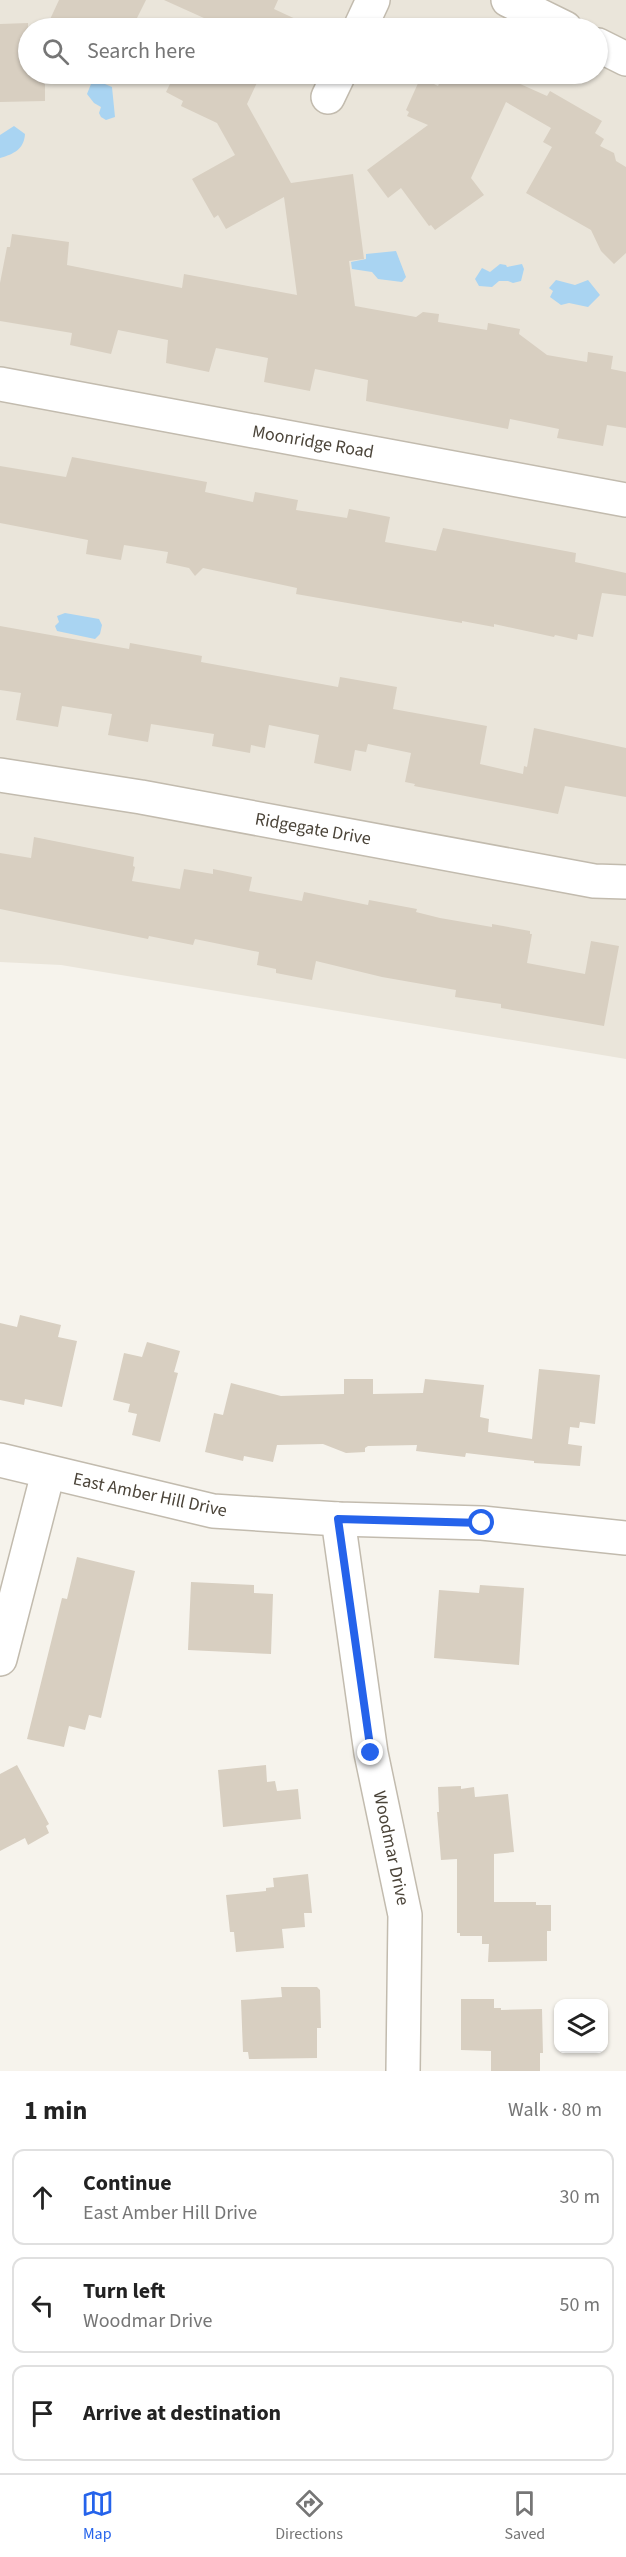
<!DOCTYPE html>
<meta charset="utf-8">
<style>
body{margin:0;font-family:"Source Sans 3",sans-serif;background:#f2f2f2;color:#222}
.controls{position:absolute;right:18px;bottom:18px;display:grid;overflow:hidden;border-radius:12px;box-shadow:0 2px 4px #0004}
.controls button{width:54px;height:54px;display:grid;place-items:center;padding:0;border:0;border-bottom:2px solid #e0e0e0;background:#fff;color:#222;font:30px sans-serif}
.stop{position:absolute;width:18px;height:18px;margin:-14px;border:4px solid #2563eb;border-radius:50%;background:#fff}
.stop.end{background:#2563eb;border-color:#fff;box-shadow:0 2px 6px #0008}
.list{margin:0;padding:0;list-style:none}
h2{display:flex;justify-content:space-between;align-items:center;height:78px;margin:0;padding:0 24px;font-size:26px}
h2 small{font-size:20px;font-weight:400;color:#767676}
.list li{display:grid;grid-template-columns:39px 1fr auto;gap:18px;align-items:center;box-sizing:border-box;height:96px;margin:0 12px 12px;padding:0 12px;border:2px solid #e0e0e0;border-radius:12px}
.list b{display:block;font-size:22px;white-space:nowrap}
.list p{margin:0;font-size:20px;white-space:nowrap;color:#767676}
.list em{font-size:20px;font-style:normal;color:#767676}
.icon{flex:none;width:33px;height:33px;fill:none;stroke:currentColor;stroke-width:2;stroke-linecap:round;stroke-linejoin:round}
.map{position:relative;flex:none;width:626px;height:2071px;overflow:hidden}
.search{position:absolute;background:#fff;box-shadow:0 2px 4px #0004;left:18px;right:18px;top:18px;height:66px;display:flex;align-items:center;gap:15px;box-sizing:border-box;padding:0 21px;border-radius:33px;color:#767676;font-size:22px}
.sheet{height:402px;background:#fff}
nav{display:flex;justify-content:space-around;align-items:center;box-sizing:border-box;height:84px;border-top:2px solid #e0e0e0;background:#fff;font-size:16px;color:#767676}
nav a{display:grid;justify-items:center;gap:3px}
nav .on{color:#2563eb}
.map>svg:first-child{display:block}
.residential{fill:#eae5da;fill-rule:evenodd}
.water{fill:#a9d4f2}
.building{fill:#d8cfc1}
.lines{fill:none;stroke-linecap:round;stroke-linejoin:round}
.minor-casing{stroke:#c2bbae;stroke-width:36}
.minor{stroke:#fff;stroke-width:33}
.route{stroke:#2563eb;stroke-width:8}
.labels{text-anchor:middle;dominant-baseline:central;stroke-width:6;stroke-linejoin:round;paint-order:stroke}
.street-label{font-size:18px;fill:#4b4439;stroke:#fff}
</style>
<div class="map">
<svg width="626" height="2071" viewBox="0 0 626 2071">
<rect width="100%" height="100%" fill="#f6f3ec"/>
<!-- residential -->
<path class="residential" d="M0,0H626V1059L61,965L0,962ZM28,28H598V74H28Z"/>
<!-- water -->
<g class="water">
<polygon points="93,79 112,87 115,117 106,120 101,117 99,113 101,107 94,103 87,94"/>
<path d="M14,126L25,134C24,149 14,154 0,158V135Z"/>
<polygon points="396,251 406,277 402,282 378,279 372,272 352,269 351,262 366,259 366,254"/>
<polygon points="500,264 506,265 507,267 522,264 524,269 521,281 513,283 508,281 499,281 492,287 479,286 475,279 482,268 490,272"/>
<polygon points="556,280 575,285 588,280 600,295 588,307 569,303 561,305 550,297 553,291 549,288"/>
<polygon points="65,613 99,619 102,625 100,634 95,639 57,631 55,626 59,622 57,616"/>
</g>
<!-- building -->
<g class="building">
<polygon points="59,0 146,0 132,28 46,28"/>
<polygon points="164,0 278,0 274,9 315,28 226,28"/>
<polygon points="28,23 28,74 45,74 45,101 0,102 0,24"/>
<polygon points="175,74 261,74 247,104 291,183 353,174 364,259 349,261 355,306 416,317 423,312 439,314 438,322 487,330 488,323 520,329 519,334 547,355 587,362 588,352 613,356 611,369 626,372 626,428 607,425 603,446 557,438 559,429 510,419 508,429 366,401 368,380 315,369 310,391 264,382 268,358 216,348 209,372 166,363 168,340 118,330 111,354 70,345 72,333 0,321 0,283 7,247 10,247 12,234 69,242 67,265 182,288 184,274 297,295 284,197 226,229 218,215 214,218 192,179 235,155 217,123 181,106 183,101 166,92"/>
<polygon points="443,74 498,74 547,96 550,91 602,121 595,133 604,139 600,146 614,153 616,161 626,167 626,253 614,264 601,251 591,230 526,193 552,147 543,142 551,128 506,102 471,178 484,195 435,230 431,225 429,226 401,188 388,198 367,170 428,125 407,116 409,112 406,110 419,81 422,83 424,79 438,86"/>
<polygon points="72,457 207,482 205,492 253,502 255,492 298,500 296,510 347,518 349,509 390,517 385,542 436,551 443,528 576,553 575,562 626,573 626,596 602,593 593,637 578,634 577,640 555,635 554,637 494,624 494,627 462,621 462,623 296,594 297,588 203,568 195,576 189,568 166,563 168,552 124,545 121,560 86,554 88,540 0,523 0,466 66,477"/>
<polygon points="0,626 129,649 130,643 202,656 201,662 338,687 340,677 397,687 393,709 487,726 480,764 523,774 524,766 527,767 534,728 626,748 626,797 565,786 558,814 414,786 415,784 405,782 411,753 368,744 366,752 355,750 351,771 314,763 319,735 269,725 265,748 251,745 250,753 212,746 214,734 151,724 148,742 108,735 112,714 62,706 58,727 16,720 21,693 0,690"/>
<polygon points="34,837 134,857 133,866 135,867 132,881 180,889 184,869 213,874 213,869 252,877 249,891 302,901 304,892 368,905 369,900 417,909 416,912 440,918 492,927 492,924 530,931 530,934 532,934 527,963 585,974 591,941 619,946 604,1026 501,1008 501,1004 455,997 456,990 382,977 316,961 312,980 276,973 276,969 257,965 259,952 195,939 193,945 149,936 148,939 0,909 0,853 31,858"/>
<polygon points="20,1315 61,1325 58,1337 77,1341 62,1407 25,1399 24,1405 0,1400 0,1323 17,1327"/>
<polygon points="147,1342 180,1351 174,1372 178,1373 160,1442 132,1435 137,1414 128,1412 130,1404 113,1400 124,1353 142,1357"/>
<polygon points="539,1369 600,1375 595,1424 580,1422 579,1428 570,1427 568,1444 582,1446 580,1466 534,1463 534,1461 466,1453 465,1457 416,1451 417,1445 368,1446 365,1448 365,1452 346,1453 323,1444 277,1445 273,1462 244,1456 243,1461 205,1452 214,1413 223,1415 231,1383 281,1396 344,1394 344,1379 373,1379 373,1394 423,1393 425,1379 484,1385 480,1417 489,1419 488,1432 532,1439"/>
<polygon points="77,1557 135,1571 101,1718 89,1715 85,1730 69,1726 64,1747 27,1739 62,1598 67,1599"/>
<polygon points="191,1582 254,1585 254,1593 273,1594 271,1654 188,1650"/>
<polygon points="480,1585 524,1588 519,1665 434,1658 439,1590 479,1593"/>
<polygon points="17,1765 49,1824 46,1826 49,1833 28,1845 25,1838 0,1851 0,1774"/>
<polygon points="266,1765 267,1782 275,1781 277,1791 298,1789 301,1819 223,1827 218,1770"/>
<polygon points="461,1786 461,1789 474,1787 475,1797 508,1794 514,1852 494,1854 494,1902 536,1902 536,1905 551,1905 551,1931 547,1931 547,1961 488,1962 489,1944 482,1944 482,1936 460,1936 460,1933 457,1933 457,1859 441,1860 437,1812 439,1812 438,1787"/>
<polygon points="308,1874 312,1913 304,1913 305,1927 282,1929 284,1948 236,1952 234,1932 230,1932 226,1895 266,1891 266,1888 274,1887 273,1878"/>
<polygon points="281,1987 317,1987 320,1990 321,2028 317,2028 317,2058 249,2059 248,2052 243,2052 241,2000 282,1997"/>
<polygon points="461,1999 494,1999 494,2008 501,2008 501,2010 542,2009 543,2053 540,2053 540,2071 491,2071 491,2051 461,2050"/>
</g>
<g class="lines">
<defs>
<g id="minor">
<polyline points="508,0 565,28"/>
<polyline points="360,28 373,0"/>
<polyline points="598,45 626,59"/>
<polyline points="328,97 339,74"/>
<polyline points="0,384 626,500"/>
<polyline points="0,775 141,797 594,881 626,882"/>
<polyline points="0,1460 213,1511 338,1519 482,1523 626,1538"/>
<polyline points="338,1519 371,1753 405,1915 403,2071"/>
<polyline points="0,1659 48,1473"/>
</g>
</defs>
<!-- minor casing -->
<use href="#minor" class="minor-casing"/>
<!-- minor -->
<use href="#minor" class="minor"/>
</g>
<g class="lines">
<!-- route -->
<polyline class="route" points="371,1753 338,1519 482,1523"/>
</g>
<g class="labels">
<!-- street labels -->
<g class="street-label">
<text transform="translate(313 442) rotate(10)">Moonridge Road</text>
<text transform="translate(313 829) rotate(10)">Ridgegate Drive</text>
<text transform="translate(150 1495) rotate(12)">East Amber Hill Drive</text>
<text transform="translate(391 1848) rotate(78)">Woodmar Drive</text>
</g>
</g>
</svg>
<div class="controls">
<button><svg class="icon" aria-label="layers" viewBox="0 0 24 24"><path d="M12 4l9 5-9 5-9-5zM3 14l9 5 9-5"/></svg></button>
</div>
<div class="stop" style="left:482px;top:1523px"></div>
<div class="stop end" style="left:371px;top:1753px"></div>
<div class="search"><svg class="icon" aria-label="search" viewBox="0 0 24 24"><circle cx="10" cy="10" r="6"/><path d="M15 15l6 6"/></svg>Search here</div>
</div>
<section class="sheet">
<h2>1 min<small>Walk · 80 m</small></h2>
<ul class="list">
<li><svg class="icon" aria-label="ahead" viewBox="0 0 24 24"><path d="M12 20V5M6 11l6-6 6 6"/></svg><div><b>Continue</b><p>East Amber Hill Drive</p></div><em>30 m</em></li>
<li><svg class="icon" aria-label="left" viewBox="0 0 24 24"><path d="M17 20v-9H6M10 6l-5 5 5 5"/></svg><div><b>Turn left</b><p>Woodmar Drive</p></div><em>50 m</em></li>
<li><svg class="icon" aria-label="arrive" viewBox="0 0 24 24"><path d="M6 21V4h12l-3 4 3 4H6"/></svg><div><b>Arrive at destination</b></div></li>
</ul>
</section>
<nav>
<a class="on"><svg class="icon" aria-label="map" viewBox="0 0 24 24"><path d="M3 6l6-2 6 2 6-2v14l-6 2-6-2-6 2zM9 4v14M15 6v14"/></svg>Map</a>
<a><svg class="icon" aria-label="directions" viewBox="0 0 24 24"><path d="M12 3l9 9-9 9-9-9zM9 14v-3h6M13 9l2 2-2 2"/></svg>Directions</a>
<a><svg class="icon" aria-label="saved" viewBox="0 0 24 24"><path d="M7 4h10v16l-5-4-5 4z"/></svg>Saved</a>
</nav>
